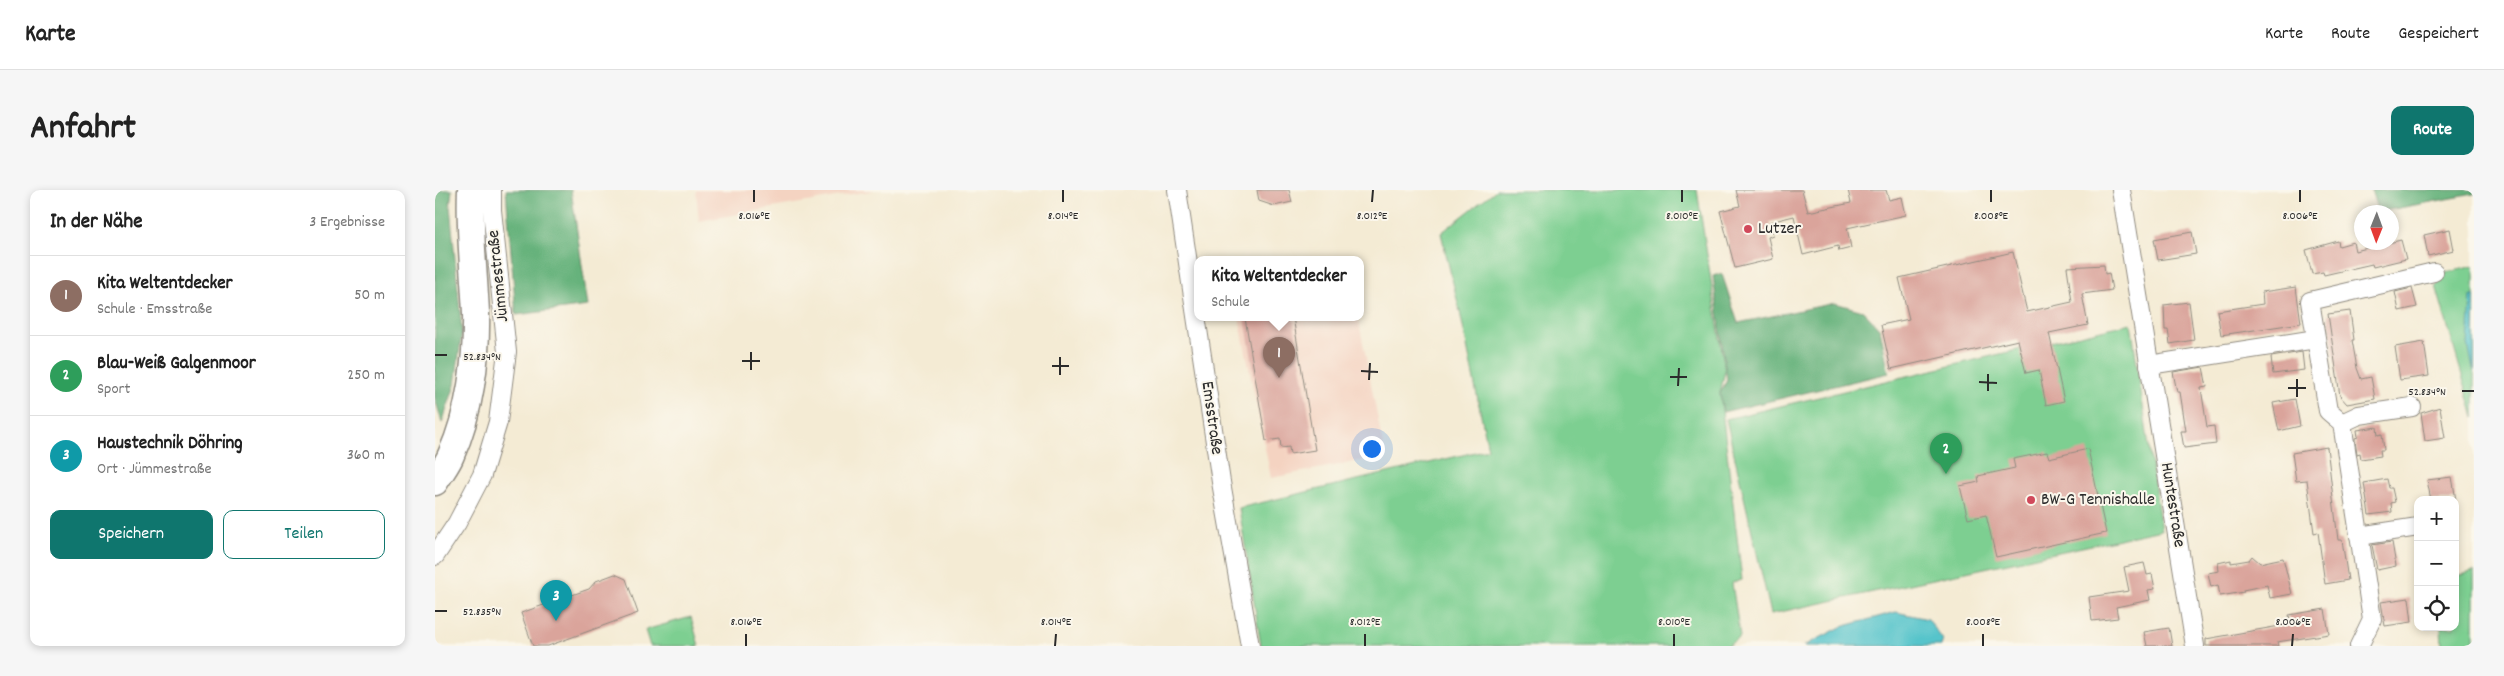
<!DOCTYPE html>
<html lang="de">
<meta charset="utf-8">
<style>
body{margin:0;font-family:Dekko,sans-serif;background:#f6f6f6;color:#222}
.controls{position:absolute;right:15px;bottom:15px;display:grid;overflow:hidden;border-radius:10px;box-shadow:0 2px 8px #0003}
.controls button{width:45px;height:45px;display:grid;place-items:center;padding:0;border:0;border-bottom:1px solid #e0e0e0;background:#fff;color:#222;font:25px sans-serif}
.compass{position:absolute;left:1919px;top:15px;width:45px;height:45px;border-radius:50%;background:#fff;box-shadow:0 2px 8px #0003;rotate:181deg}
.you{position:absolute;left:936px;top:258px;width:18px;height:18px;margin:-12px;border:4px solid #fff;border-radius:50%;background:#1a73e8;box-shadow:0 0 0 8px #1a73e833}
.badge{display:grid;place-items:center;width:32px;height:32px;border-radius:50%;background:#0f766e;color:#fff;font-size:16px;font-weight:700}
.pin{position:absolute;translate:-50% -41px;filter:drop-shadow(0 1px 2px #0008)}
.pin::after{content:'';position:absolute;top:26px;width:18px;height:15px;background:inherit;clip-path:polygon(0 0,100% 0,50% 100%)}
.popup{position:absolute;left:759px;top:66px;width:170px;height:65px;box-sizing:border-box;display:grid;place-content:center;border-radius:10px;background:#fff;filter:drop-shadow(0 1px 4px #0005);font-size:16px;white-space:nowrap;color:#767676}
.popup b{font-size:19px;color:#222}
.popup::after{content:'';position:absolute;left:50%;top:100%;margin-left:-10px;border:10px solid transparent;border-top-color:#fff}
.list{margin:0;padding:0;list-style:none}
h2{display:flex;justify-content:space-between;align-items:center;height:65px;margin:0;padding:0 20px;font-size:21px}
h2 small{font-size:16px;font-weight:400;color:#767676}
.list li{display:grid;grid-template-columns:32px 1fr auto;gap:15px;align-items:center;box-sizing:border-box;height:80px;padding:0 20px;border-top:1px solid #e0e0e0}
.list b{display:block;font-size:19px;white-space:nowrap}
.list p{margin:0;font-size:16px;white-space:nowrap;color:#767676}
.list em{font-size:16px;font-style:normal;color:#767676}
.actions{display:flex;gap:10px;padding:15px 20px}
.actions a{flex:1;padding:11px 0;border:1px solid #0f766e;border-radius:10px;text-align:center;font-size:18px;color:#0f766e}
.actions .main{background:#0f766e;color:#fff}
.icon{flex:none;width:28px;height:28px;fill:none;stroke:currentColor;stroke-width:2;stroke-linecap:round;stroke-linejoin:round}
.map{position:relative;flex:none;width:2039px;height:456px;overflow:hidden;border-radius:10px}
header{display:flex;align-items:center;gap:30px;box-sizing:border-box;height:70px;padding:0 25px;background:#fff;border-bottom:1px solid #e0e0e0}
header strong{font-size:24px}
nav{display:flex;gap:28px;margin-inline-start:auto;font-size:18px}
.intro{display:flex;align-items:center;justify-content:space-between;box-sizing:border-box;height:120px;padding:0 30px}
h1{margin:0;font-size:35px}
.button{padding:12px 22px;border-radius:10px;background:#0f766e;color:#fff;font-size:18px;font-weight:700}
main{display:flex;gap:30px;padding:0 30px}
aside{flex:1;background:#fff;border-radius:10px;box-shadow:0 2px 8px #0003}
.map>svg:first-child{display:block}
.built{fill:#f4d3c1}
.green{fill:#7dcf91;stroke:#547d5e}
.forest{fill:#66b27b;stroke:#486e53}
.water{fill:#56c4cb;stroke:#40787b}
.building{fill:#daa49b}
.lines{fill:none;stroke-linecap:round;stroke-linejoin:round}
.minor-casing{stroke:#908b80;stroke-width:20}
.highway-casing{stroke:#908b80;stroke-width:29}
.minor{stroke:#fff;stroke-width:18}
.highway{stroke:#fff;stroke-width:26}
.ticks{fill:none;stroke:#2b2b2b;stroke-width:2}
.poi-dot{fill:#d1495b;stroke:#fbf7ec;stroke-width:2}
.labels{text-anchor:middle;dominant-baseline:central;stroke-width:4;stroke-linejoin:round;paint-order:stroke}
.poi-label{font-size:18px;fill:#2b2b2b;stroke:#fbf7ec;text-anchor:start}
.street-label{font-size:18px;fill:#2b2b2b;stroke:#fbf7ec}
.ticks-label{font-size:12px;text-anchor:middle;fill:#2b2b2b;stroke:#fbf7ec;stroke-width:4;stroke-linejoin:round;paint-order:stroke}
</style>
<header>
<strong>Karte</strong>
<nav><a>Karte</a><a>Route</a><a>Gespeichert</a></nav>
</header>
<div class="intro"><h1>Anfahrt</h1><a class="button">Route</a></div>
<main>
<aside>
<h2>In der Nähe<small>3 Ergebnisse</small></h2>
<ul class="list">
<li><span class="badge" style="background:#8d6e63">1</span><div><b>Kita Weltentdecker</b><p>Schule · Emsstraße</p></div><em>50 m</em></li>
<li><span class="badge" style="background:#2e9e5b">2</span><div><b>Blau-Weiß Galgenmoor</b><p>Sport</p></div><em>250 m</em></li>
<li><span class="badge" style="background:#0f9aa8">3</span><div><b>Haustechnik Döhring</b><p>Ort · Jümmestraße</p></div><em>360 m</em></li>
</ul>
<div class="actions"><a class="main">Speichern</a><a>Teilen</a></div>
</aside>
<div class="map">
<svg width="2039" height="456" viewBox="0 0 2039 456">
<rect width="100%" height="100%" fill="#fbf7ec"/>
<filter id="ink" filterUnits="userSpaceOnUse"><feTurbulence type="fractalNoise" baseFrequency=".02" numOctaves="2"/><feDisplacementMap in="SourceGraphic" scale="10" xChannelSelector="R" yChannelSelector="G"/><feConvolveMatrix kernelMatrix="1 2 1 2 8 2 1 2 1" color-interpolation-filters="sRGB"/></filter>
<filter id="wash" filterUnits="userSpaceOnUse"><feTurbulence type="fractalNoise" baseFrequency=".0096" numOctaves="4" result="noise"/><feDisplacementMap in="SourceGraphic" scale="20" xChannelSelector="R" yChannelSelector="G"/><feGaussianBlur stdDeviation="1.12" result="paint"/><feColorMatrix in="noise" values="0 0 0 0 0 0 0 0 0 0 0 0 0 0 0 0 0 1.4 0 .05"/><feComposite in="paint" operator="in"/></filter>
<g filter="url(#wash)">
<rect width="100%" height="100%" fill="#f4ebd4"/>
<!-- built -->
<g class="built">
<polygon points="261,0 440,0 264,31"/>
<polygon points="804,127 923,127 950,266 836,288"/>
</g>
<!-- green -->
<g class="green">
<polygon points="1061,0 1262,0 1290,181 1285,203 1307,390 1297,393 1305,447 1292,456 826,456 804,318 1053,259 1025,122 1006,43"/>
<polygon points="2039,76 2039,227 2001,96 2010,83"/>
<polygon points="1696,133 1726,340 1336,424 1291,229"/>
<polygon points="2039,381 2039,456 2007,456 2006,437 2020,437 2020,387"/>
<polygon points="256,427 264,456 215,456 210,440"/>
</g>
<!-- forest -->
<g class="forest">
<polygon points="0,0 17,0 15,16 27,142 20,195 7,233 0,208"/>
<polygon points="71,0 136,0 153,116 81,125"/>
<polygon points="1936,0 2039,0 2039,4 1943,22"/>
<polygon points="1287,84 1303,133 1400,113 1428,121 1445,139 1454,183 1288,222 1285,203 1292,190 1278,86"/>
</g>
<!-- water -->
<g class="water">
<polygon points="2036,106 2039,106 2039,183 2033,155"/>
<polygon points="1461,422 1493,429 1508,450 1506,456 1369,456 1406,437"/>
</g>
<g id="blocks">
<!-- building -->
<g class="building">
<polygon points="822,0 854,0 857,12 839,16 824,11"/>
<polygon points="1301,0 1367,0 1373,22 1416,13 1413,0 1451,0 1454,10 1467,7 1471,25 1412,38 1416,58 1404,61 1403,56 1368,65 1359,26 1335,32 1338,45 1333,47 1338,69 1300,78 1285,21 1305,16"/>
<polygon points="2015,39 2019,60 1993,66 1989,45"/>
<polygon points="1757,42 1761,64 1723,70 1719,49"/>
<polygon points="1966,50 1971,69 1938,77 1937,74 1889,85 1888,82 1877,84 1871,60 1903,51 1904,56 1918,52 1920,61"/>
<polygon points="1578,62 1592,122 1637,112 1632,77 1669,75 1670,84 1674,83 1677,100 1647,104 1653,135 1614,143 1629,211 1611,215 1604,180 1591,183 1583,150 1456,179 1446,135 1474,129 1464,88"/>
<polygon points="1861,97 1866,133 1786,145 1782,121 1828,114 1827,102"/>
<polygon points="1977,98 1982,117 1964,121 1960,102"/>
<polygon points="1754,112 1759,150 1735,154 1733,140 1730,140 1729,115"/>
<polygon points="1915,121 1919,150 1917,150 1922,178 1926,189 1936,187 1940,209 1912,214 1905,206 1893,124"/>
<polygon points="818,127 858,127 880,260 855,264 854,257 846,258 845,249 831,251 810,128"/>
<polygon points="1989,152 1994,186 1965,190 1960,157"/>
<polygon points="1867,162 1869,180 1838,184 1836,167"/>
<polygon points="1768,177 1772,197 1766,198 1772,237 1779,236 1781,254 1749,258 1746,241 1751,241 1745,202 1742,202 1738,182"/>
<polygon points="1860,209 1865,236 1844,241 1838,213"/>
<polygon points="2005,217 2010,248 1990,251 1986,223"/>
<polygon points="1942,237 1943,245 1947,244 1949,260 1945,260 1946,266 1926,269 1925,263 1922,264 1920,250 1920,248 1923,247 1922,240"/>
<polygon points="1892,257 1903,350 1907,350 1913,390 1890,394 1883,342 1879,343 1872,290 1861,291 1857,263"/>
<polygon points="1653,259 1671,343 1561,367 1551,325 1533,329 1525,296 1544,292 1543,286 1580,278 1578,269 1612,262 1614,268"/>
<polygon points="2017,287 2021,310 1996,310 1992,290"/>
<polygon points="1952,289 1954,298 1957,298 1960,312 1956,313 1957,322 1934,325 1929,293"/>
<polygon points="1957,352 1961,376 1942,380 1937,355"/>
<polygon points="1817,366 1825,373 1848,368 1857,404 1835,408 1832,395 1808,400 1809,402 1785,406 1783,395 1776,397 1773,383 1784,381 1783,373 1796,370 1796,373 1814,370"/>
<polygon points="1709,373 1712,385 1717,384 1720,399 1713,400 1715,410 1681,417 1683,428 1657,431 1654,407 1694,401 1689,377"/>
<polygon points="180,384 191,389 203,423 113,456 98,456 86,423 154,399 161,391"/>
<polygon points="1974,408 1977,432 1950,436 1946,412"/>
<polygon points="1890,419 1894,444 1842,452 1843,456 1771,456 1771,449 1856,434 1854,425"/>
<polygon points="1734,438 1737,456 1712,456 1709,442"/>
</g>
</g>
</g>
<g filter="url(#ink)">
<use href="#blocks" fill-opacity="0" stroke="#908b80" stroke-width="1"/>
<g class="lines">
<defs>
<g id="minor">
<polyline points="742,0 786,292 815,456"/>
<polyline points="1686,0 1760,456"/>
<polyline points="1714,175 1881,149"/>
<polyline points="1907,233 1924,225 1977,217"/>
<polyline points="1924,346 1983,337"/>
<polyline points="0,366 22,333 47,285 63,232 72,162 57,20 57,0"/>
<polyline points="1924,456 1937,429 1907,233 1893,221 1875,111 1999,82"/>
</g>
<path id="highway" d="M0,292C5,283 12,275 16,265C35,223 42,169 41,123C39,81 34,41 36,0"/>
</defs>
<!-- minor casing -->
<use href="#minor" class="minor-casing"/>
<!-- highway casing -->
<use href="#highway" class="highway-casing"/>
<!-- minor -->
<use href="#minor" class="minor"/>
<!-- highway -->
<use href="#highway" class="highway"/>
</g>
</g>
<!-- ticks -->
<path class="ticks" d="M319,12V0M628,12V0M937,12L938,0M1247,12V0M1556,12V0M1865,12V0M0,165H12M307,171H325M617,176H634M316,180V162M926,181L943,182M625,185V167M1235,187H1252M934,190L935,173M1544,192L1562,193M1243,196L1244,178M1853,198H1871M1553,201V184M2027,201H2039M1862,207V189M0,421H12M311,456V444M620,456L621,444M930,456V444M1239,456V444M1548,456V444M1857,456L1858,444"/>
<!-- markers -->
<g class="poi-dot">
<circle cx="1313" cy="39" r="5"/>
<circle cx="1596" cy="310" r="5"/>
</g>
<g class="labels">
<!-- poi labels -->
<g class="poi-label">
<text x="1323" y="39">Lutzer</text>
<text x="1606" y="310">BW-G Tennishalle</text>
</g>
<!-- street labels -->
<g class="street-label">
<text transform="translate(64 86) rotate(-96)">Jümmestraße</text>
<text transform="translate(776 228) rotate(82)">Emsstraße</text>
<text transform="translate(1737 315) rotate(81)">Huntestraße</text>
</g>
</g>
<g class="ticks-label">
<text x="319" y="29">8.016°E</text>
<text x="628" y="29">8.014°E</text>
<text x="937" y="29">8.012°E</text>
<text x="1247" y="29">8.010°E</text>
<text x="1556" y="29">8.008°E</text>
<text x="1865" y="29">8.006°E</text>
<text x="47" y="170">52.834°N</text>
<text x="1992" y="205">52.834°N</text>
<text x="47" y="425">52.835°N</text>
<text x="311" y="435">8.016°E</text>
<text x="621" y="435">8.014°E</text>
<text x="930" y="435">8.012°E</text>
<text x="1239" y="435">8.010°E</text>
<text x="1548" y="435">8.008°E</text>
<text x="1858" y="435">8.006°E</text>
</g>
</svg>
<div class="controls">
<button>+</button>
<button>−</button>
<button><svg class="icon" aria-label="locate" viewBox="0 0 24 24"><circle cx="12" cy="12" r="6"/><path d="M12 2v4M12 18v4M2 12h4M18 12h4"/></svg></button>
</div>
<svg class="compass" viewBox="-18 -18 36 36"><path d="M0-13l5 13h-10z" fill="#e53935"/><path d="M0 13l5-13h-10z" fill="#767676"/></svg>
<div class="you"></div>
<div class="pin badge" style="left:844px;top:188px;background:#8d6e63">1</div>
<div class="popup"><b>Kita Weltentdecker</b>Schule</div>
<div class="pin badge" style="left:1511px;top:284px;background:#2e9e5b">2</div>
<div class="pin badge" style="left:121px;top:431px;background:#0f9aa8">3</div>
</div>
</main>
